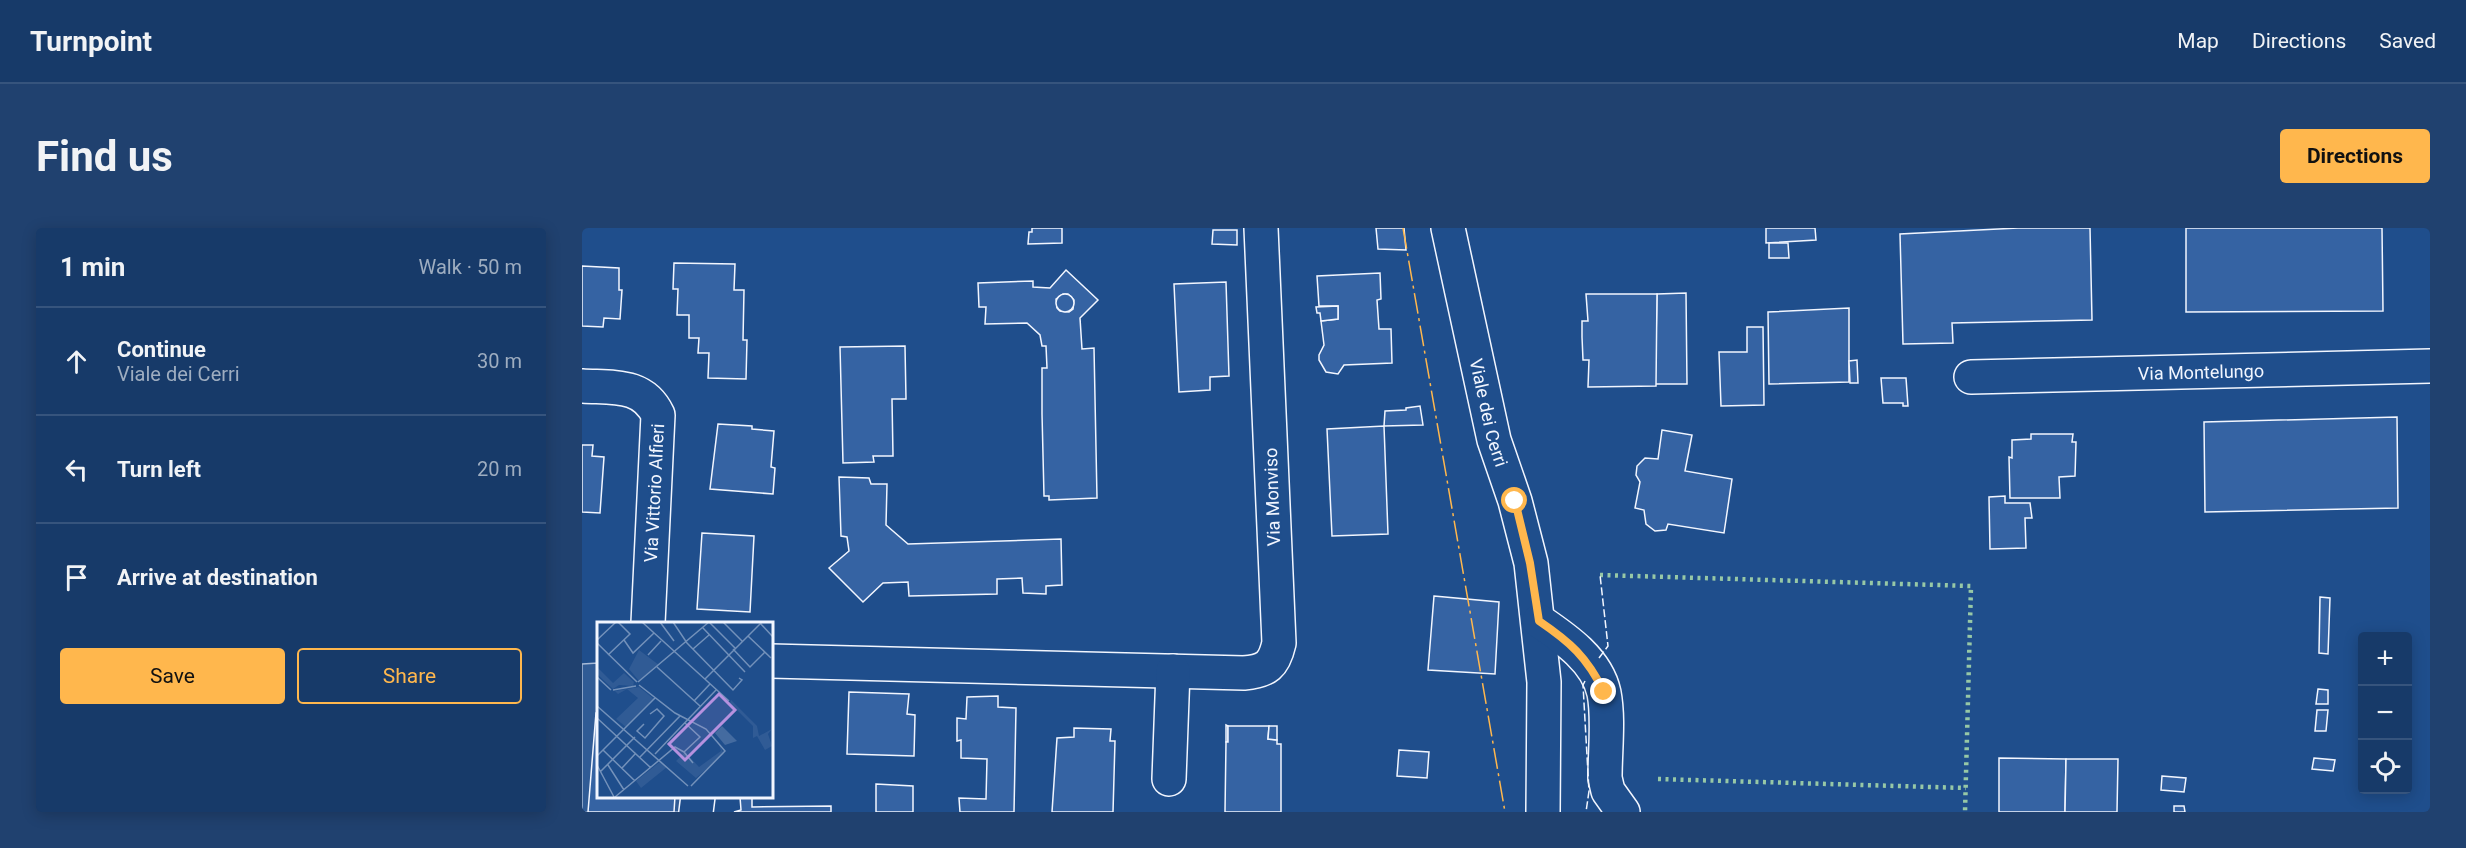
<!DOCTYPE html>
<meta charset="utf-8">
<style>
body{margin:0;font-family:Roboto,sans-serif;background:#20416f;color:#f1f3f6}
.controls{position:absolute;right:18px;bottom:18px;display:grid;overflow:hidden;border-radius:6px;box-shadow:0 3px 15px #0003}
.controls button{width:54px;height:54px;display:grid;place-items:center;padding:0;border:0;border-bottom:2px solid #36547d;background:#173a69;color:#f1f3f6;font:30px sans-serif}
.stop{position:absolute;width:18px;height:18px;margin:-14px;border:4px solid #ffb74d;border-radius:50%;background:#fff}
.stop.end{background:#ffb74d;border-color:#fff;box-shadow:0 2px 6px #0008}
.list{margin:0;padding:0;list-style:none}
h2{display:flex;justify-content:space-between;align-items:center;height:78px;margin:0;padding:0 24px;font-size:26px}
h2 small{font-size:20px;font-weight:400;color:#9eadc0}
.list li{display:grid;grid-template-columns:39px 1fr auto;gap:18px;align-items:center;box-sizing:border-box;height:108px;padding:0 24px;border-top:2px solid #36547d}
.list b{display:block;font-size:22px;white-space:nowrap}
.list p{margin:0;font-size:20px;white-space:nowrap;color:#9eadc0}
.list em{font-size:20px;font-style:normal;color:#9eadc0}
.actions{display:flex;gap:12px;padding:18px 24px}
.actions a{flex:1;padding:14px 0;border:2px solid #ffb74d;border-radius:6px;text-align:center;font-size:21px;color:#ffb74d}
.actions .main{background:#ffb74d;color:#111}
.icon{flex:none;width:33px;height:33px;fill:none;stroke:currentColor;stroke-width:2;stroke-linecap:round;stroke-linejoin:round}
.map{position:relative;flex:none;width:1848px;height:584px;overflow:hidden;border-radius:6px}
header{display:flex;align-items:center;gap:36px;box-sizing:border-box;height:84px;padding:0 30px;background:#173a69;border-bottom:2px solid #36547d}
header strong{font-size:28px}
nav{display:flex;gap:33px;margin-inline-start:auto;font-size:21px}
.intro{display:flex;align-items:center;justify-content:space-between;box-sizing:border-box;height:144px;padding:0 36px}
h1{margin:0;font-size:42px}
.button{padding:15px 27px;border-radius:6px;background:#ffb74d;color:#111;font-size:21px;font-weight:700}
main{display:flex;gap:36px;padding:0 36px}
aside{flex:1;background:#173a69;border-radius:6px;box-shadow:0 3px 15px #0003}
.map>svg:first-child{display:block}
.green{fill:#305b95;stroke:#a8bbd7;stroke-width:1.5}
.building{fill:#3563a3;stroke:#f2f6ff;stroke-width:1.5;fill-rule:evenodd}
.lines{fill:none;stroke-linecap:round;stroke-linejoin:round}
.minor-casing{stroke:#f2f6ff;stroke-width:36}
.minor{stroke:#1f4e8c;stroke-width:33}
.hedge{stroke:#97c8a6;stroke-width:4.5;stroke-dasharray:3 4.5;stroke-linecap:butt}
.fence{stroke:#f2f6ff;stroke-width:1.5;stroke-dasharray:8 3;stroke-linecap:butt}
.power{stroke:#ffb74d;stroke-width:1.5;stroke-dasharray:21 4.5 3 4.5;stroke-linecap:butt}
.route{stroke:#ffb74d;stroke-width:8}
.labels{text-anchor:middle;dominant-baseline:central;stroke-width:4.5;stroke-linejoin:round;paint-order:stroke}
.street-label{font-size:18px;fill:#f2f6ff;stroke:#1f4e8c}
.inset-road{fill:none;stroke:#7391ba;stroke-width:1.5}
.view{fill:#b691df;fill-opacity:0.15;stroke:#b691df;stroke-width:3}
.inset-edge{fill:none;stroke:#f2f6ff;stroke-width:3}
</style>
<header>
<strong>Turnpoint</strong>
<nav><a>Map</a><a>Directions</a><a>Saved</a></nav>
</header>
<div class="intro"><h1>Find us</h1><a class="button">Directions</a></div>
<main>
<aside>
<h2>1 min<small>Walk · 50 m</small></h2>
<ul class="list">
<li><svg class="icon" aria-label="ahead" viewBox="0 0 24 24"><path d="M12 20V5M6 11l6-6 6 6"/></svg><div><b>Continue</b><p>Viale dei Cerri</p></div><em>30 m</em></li>
<li><svg class="icon" aria-label="left" viewBox="0 0 24 24"><path d="M17 20v-9H6M10 6l-5 5 5 5"/></svg><div><b>Turn left</b></div><em>20 m</em></li>
<li><svg class="icon" aria-label="arrive" viewBox="0 0 24 24"><path d="M6 21V4h12l-3 4 3 4H6"/></svg><div><b>Arrive at destination</b></div></li>
</ul>
<div class="actions"><a class="main">Save</a><a>Share</a></div>
</aside>
<div class="map">
<svg width="1848" height="584" viewBox="0 0 1848 584">
<rect width="100%" height="100%" fill="#1f4e8c"/>
<!-- green -->
<polygon class="green" points="16,435 16,568 127,568 125,584 0,584 0,436"/>
<!-- building -->
<g class="building">
<polygon points="450,0 480,0 480,15 446,16 447,4 450,4"/>
<polygon points="794,0 822,0 824,22 796,21"/>
<polygon points="1184,0 1233,0 1234,12 1184,15"/>
<polygon points="1436,0 1508,0 1510,92 1370,95 1371,115 1321,116 1318,6"/>
<polygon points="1604,0 1800,0 1801,83 1604,84"/>
<polygon points="631,2 655,2 655,17 630,16"/>
<polygon points="1187,15 1206,15 1207,30 1187,30"/>
<polygon points="92,35 153,36 152,62 162,62 161,112 165,112 164,151 126,150 127,125 116,125 117,110 107,110 107,87 95,87 96,61 91,61"/>
<polygon points="0,38 37,40 37,62 40,62 38,91 22,90 21,99 0,98"/>
<path d="M484,42L516,72L498,90L500,121L512,120L515,270L467,272V268H462L460,186V140H465L464,118H460L458,107L445,95L403,96L404,79H397L396,55L451,53V59L468,60ZM481,66H486L492,72L491,81L487,84L478,83L475,80L474,71Z"/>
<polygon points="798,45 799,71 795,72 797,101 809,101 810,135 762,137 756,146 744,144 737,132 737,127 742,117 739,93 756,91 756,78 737,78 735,48"/>
<polygon points="644,54 647,148 628,149 628,162 597,164 592,56"/>
<polygon points="1104,65 1105,156 1073,156 1075,66"/>
<circle cx="483" cy="75" r="9"/>
<polygon points="1004,66 1075,66 1074,158 1006,159 1007,132 1001,132 1000,109 1000,93 1006,93"/>
<polygon points="756,78 756,91 739,93 738,85 735,85 734,79"/>
<polygon points="1267,80 1267,154 1187,156 1186,84"/>
<polygon points="1165,99 1181,99 1182,177 1139,178 1137,124 1165,124"/>
<polygon points="323,118 324,171 310,171 311,228 291,228 292,234 261,235 258,119"/>
<polygon points="1275,132 1276,155 1268,155 1267,133"/>
<polygon points="1299,150 1324,150 1326,178 1321,178 1321,175 1301,175"/>
<polygon points="838,178 841,197 802,198 803,183 824,182 824,180"/>
<polygon points="1815,189 1816,280 1623,284 1622,194"/>
<polygon points="136,196 170,198 170,201 192,203 189,239 193,240 191,266 128,261"/>
<polygon points="802,198 806,306 750,308 745,201"/>
<polygon points="1080,202 1110,207 1103,243 1150,251 1142,305 1086,296 1084,302 1073,303 1064,296 1062,282 1053,280 1058,254 1054,247 1055,238 1063,230 1076,231"/>
<polygon points="1449,206 1491,206 1490,214 1494,214 1493,248 1477,249 1478,270 1428,270 1427,229 1430,230 1430,212 1449,211"/>
<polygon points="0,217 11,217 10,228 22,229 18,285 0,284"/>
<polygon points="257,249 287,250 289,256 305,256 304,297 326,316 479,311 480,357 464,358 464,366 441,365 440,350 415,351 415,366 327,368 326,354 301,355 281,374 247,340 267,323 265,309 259,308"/>
<polygon points="1423,268 1423,275 1448,275 1450,290 1443,290 1444,320 1408,321 1407,269"/>
<polygon points="120,305 172,308 168,384 115,381"/>
<polygon points="852,368 917,374 913,446 846,442"/>
<polygon points="1738,369 1748,370 1746,426 1737,425"/>
<polygon points="1736,461 1746,462 1746,476 1734,476"/>
<polygon points="267,464 327,466 325,486 333,487 332,528 265,526"/>
<polygon points="416,468 416,479 434,480 432,584 378,584 377,570 404,571 405,531 379,530 379,512 375,513 375,490 384,491 385,469"/>
<polygon points="1735,482 1746,482 1744,503 1733,503"/>
<polygon points="14,485 16,485 16,568 93,568 92,584 6,584"/>
<polygon points="644,497 646,498 646,514 644,514"/>
<polygon points="646,498 687,498 686,511 695,512 695,516 699,516 699,584 643,584 644,514 646,514"/>
<polygon points="687,498 695,498 695,512 686,511"/>
<polygon points="492,500 529,501 528,513 533,513 531,584 470,584 475,510 492,509"/>
<polygon points="817,522 847,524 845,550 815,548"/>
<polygon points="1417,530 1484,531 1483,584 1417,584"/>
<polygon points="1732,530 1753,532 1751,543 1730,541"/>
<polygon points="1484,531 1536,531 1535,584 1483,584"/>
<polygon points="1580,548 1604,550 1602,564 1579,562"/>
<polygon points="294,556 331,558 331,584 294,584"/>
<polygon points="158,569 170,569 170,579 249,578 249,584 152,584 159,582"/>
<polygon points="1592,578 1602,578 1603,584 1592,584"/>
</g>
<g class="lines">
<defs>
<g id="minor">
<path id="s1" d="M866,0L912,212L933,273L949,335L962,454L961,584"/>
<path id="s2" d="M1389,149L1848,138"/>
<path d="M0,158C31,160 61,155 76,187L66,395"/>
<path d="M957,393C982,410 1015,432 1022,465C1027,491 1023,522 1023,550L1026,563L1041,584"/>
<path d="M189,433L662,445C685,443 692,437 697,415L679,0"/>
<polyline points="587,551 591,443"/>
<polyline points="114,584 116,568"/>
</g>
</defs>
<!-- minor casing -->
<use href="#minor" class="minor-casing"/>
<!-- minor -->
<use href="#minor" class="minor"/>
<!-- hedge -->
<g class="hedge">
<polyline points="1018,347 1389,358 1383,584"/>
<polyline points="1076,551 1384,560"/>
</g>
<!-- fence -->
<g class="fence">
<polyline points="1017,430 1026,418 1018,347"/>
<polyline points="1003,453 1001,457 1007,563 1004,584"/>
</g>
<!-- power -->
<polyline class="power" points="821,0 923,584"/>
</g>
<g class="lines">
<!-- route -->
<path class="route" d="M933,273L948,335L957,393C988,414 1005,429 1022,464"/>
</g>
<g class="labels">
<!-- street labels -->
<g class="street-label">
<text stroke="none"><textPath href="#s2" startOffset="230">Via Montelungo</textPath></text>
<text stroke="none"><textPath href="#s1" startOffset="189">Viale dei Cerri</textPath></text>
<text transform="translate(72 265) rotate(-87)">Via Vittorio Alfieri</text>
<text transform="translate(690 269) rotate(-92)">Via Monviso</text>
</g>
</g>
<!-- overview -->
<g transform="translate(15 394)">
<rect width="176" height="176" fill="#1f4e8c"/>
<path d="M42,28L62,43L42,59L32,47ZM0,45L16,61L27,51L37,60L36,64L22,63L16,67L0,52ZM42,65L57,77L29,105L19,97L41,76L30,67L21,72L18,69ZM134,78L160,104L162,114L175,107L171,112L175,124L168,128L160,114L156,116V104L133,81ZM122,122L127,132L99,156L79,139L88,130L102,145L124,129ZM64,139L70,145L44,166L39,159Z" fill="#305b95"/>
<path d="M125,104L140,119L128,123L118,111Z" fill="#446ba0"/>
<path class="inset-road" d="M45,0L132,79M63,0L77,19M76,0L90,21L136,68L145,58L142,56M126,0L145,19M163,1L176,15M106,6L148,50M151,14L174,36M0,18L19,0M27,18L36,31L57,11M0,21L40,60M96,27L112,13M136,27L153,45L168,30M11,33L33,12L21,0M51,33L64,19M60,45L103,84M0,55L14,68M108,57L165,0M41,60L112,0L138,26M42,63L78,91L109,107L128,129L94,164M16,68L39,64M97,79L113,62M0,84L91,164M0,96L54,146M88,101L103,115L87,130L96,141M47,102L40,109L48,116L67,94L60,87L53,92M6,128L38,159M58,132L119,68M0,134L58,76M43,135L83,94M0,143L17,175M11,143L27,168M25,146L39,131M3,150L38,115M18,175L78,125L87,130"/>
<path class="view" d="M122,72L138,88L88,138L72,122Z"/>
<rect width="176" height="176" class="inset-edge"/>
</g>
</svg>
<div class="controls">
<button>+</button>
<button>−</button>
<button><svg class="icon" aria-label="locate" viewBox="0 0 24 24"><circle cx="12" cy="12" r="6"/><path d="M12 2v4M12 18v4M2 12h4M18 12h4"/></svg></button>
</div>
<div class="stop" style="left:933px;top:273px"></div>
<div class="stop end" style="left:1022px;top:464px"></div>
</div>
</main>
